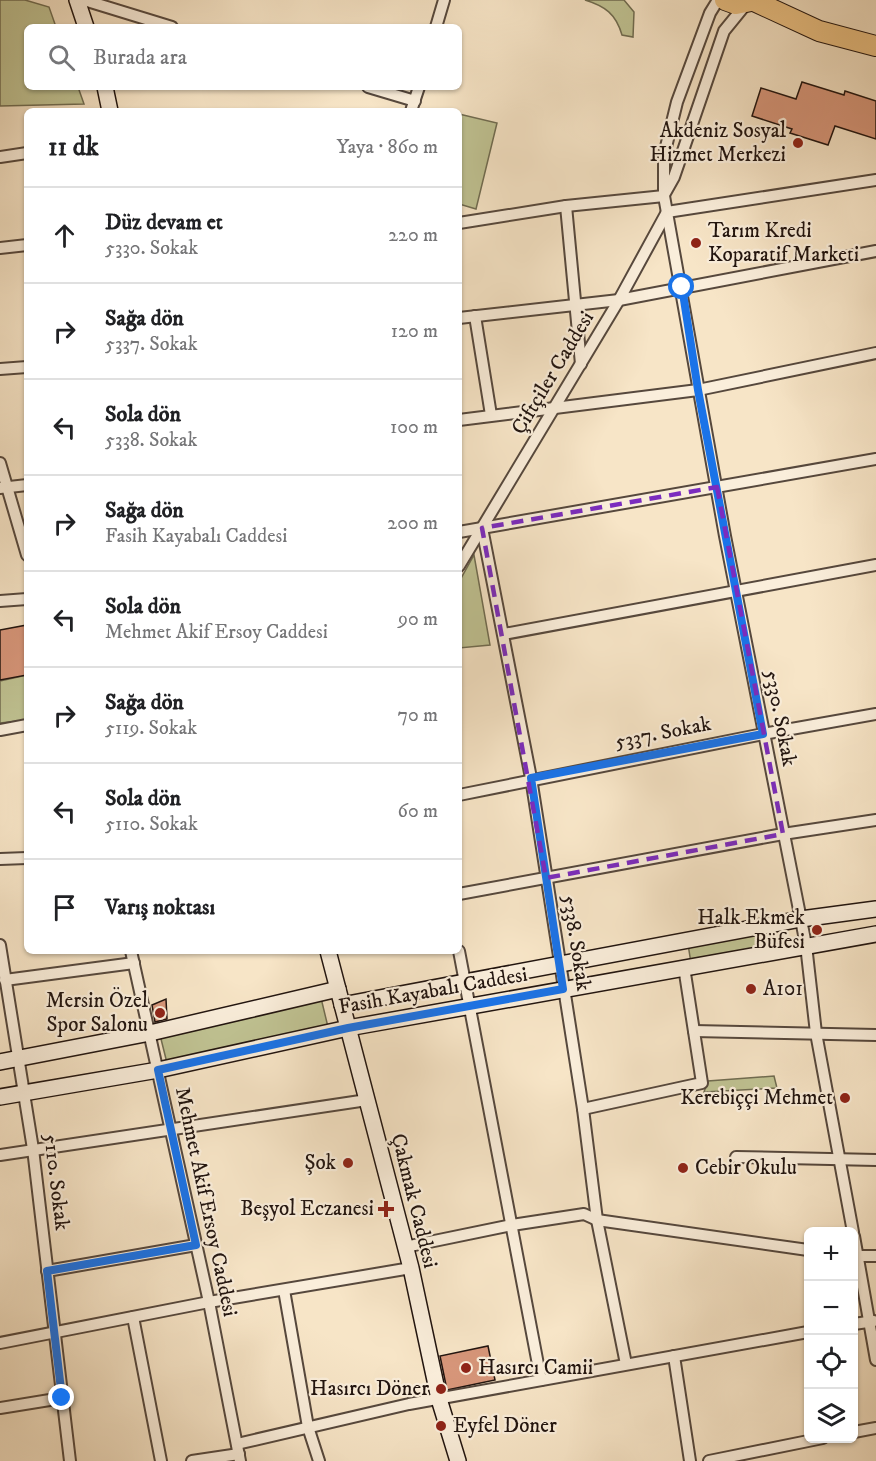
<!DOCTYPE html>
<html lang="tr">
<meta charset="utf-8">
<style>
body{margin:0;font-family:"IM FELL DW Pica",serif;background:#f6f6f6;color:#202124}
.controls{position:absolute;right:18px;bottom:18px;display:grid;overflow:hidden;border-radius:9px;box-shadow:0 2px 4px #0004}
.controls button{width:54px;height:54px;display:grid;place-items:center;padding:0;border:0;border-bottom:2px solid #e0e0e0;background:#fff;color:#202124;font:30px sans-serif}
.stop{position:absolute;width:18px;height:18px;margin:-14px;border:4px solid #1a73e8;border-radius:50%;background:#fff}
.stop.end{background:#1a73e8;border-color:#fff;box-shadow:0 2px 6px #0008}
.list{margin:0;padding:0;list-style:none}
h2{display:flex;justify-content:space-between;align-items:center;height:78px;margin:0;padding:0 24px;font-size:26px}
h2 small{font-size:20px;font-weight:400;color:#757577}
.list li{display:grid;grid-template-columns:39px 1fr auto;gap:18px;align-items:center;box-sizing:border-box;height:96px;padding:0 24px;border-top:2px solid #e0e0e0}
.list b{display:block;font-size:22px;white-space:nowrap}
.list p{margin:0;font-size:20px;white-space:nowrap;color:#757577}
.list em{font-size:20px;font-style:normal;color:#757577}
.icon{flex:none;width:33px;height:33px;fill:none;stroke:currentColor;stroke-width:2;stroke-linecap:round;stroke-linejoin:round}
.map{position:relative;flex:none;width:876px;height:1461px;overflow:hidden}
.search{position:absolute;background:#fff;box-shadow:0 2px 4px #0004;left:24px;top:24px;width:438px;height:66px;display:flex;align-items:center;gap:15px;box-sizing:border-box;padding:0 21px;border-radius:9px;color:#757577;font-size:22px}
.panel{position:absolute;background:#fff;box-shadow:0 2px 4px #0004;left:24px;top:108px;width:438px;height:846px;border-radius:9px}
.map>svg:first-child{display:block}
.green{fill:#c0c393;stroke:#706c51;stroke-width:1.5}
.building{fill:#d7967a;stroke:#21140f;stroke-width:1.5}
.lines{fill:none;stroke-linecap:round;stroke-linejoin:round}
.street-casing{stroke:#56483d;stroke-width:14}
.secondary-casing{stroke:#21140f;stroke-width:18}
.highway-casing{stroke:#21140f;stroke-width:22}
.street{stroke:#faeedb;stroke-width:10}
.secondary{stroke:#faeedb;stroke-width:15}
.highway{stroke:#ecc284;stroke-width:20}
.route{stroke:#1a73e8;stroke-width:8}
.marked{fill:none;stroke:#7b2cbf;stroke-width:4.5;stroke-dasharray:12 8;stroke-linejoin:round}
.poi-dot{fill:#8f2418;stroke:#faeedb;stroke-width:2}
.labels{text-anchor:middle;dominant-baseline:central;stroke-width:4.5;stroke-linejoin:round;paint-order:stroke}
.poi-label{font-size:21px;fill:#21140f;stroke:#faeedb;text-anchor:end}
.street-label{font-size:21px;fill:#21140f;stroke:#faeedb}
</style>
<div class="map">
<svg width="876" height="1461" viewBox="0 0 876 1461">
<rect width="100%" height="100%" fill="#f7e5c7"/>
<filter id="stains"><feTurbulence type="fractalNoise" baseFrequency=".00333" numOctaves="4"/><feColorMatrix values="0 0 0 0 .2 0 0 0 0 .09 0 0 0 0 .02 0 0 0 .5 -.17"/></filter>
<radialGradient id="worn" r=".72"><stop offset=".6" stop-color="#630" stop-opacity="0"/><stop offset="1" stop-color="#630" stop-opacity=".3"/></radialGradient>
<!-- green -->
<g class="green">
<polygon points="0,0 25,0 49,7 56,27 27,27 27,87 78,87 84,104 0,106"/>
<path d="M585,0H624L634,12L633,37L622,35C616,14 605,6 585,0Z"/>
<polygon points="459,114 497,123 476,209 459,204"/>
<polygon points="474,555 490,645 459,648 459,582"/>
<polygon points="27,675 27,720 0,723 0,681"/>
<polygon points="768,930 771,948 691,963 688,944"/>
<polygon points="321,998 328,1027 167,1063 160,1035"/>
<polygon points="774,1076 777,1088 704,1092 708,1081"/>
</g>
<!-- building -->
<g class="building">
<polygon points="802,82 844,95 845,91 876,101 876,139 835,126 828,145 790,133 792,129 752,116 761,88 796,99"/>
<polygon points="27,625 27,675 0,680 0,630"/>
<polygon points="166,999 167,1019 155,1022 152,1005"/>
<polygon points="488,1346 495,1380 447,1390 440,1356"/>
</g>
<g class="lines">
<defs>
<g id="street">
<polyline points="84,0 172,27"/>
<polyline points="718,0 710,13 677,102 664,155 664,196 725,536 806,945 816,1033 853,1232"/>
<polyline points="436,27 444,0"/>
<polyline points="368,87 415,101"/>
<polyline points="411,111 419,87"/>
<polyline points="0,157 27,153"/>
<polyline points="665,193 674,177 724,31 746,4"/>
<polyline points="566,206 581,364"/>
<polyline points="667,212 876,180"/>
<polyline points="459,223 566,206 664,196"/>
<polyline points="0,248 27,245"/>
<polyline points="475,316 491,415"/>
<polyline points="459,318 619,300 876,251"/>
<polyline points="0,369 27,367"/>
<polyline points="459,420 698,390 876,353"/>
<polyline points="0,463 27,555"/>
<polyline points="0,488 27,485"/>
<polyline points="482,528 531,778 583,1109 597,1220 626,1364"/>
<polyline points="459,532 876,459"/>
<polyline points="459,566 619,300 667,212"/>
<polyline points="0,601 27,599"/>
<polyline points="504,634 876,565"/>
<polyline points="0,730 27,725"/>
<polyline points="459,795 763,734 876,714"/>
<polyline points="0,859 27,858"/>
<polyline points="459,894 783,834 876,820"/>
<polyline points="0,945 33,1149 70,1461"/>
<polyline points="131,951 209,1302 240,1461"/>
<polyline points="459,951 541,1380"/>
<polyline points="5,980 134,963"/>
<polyline points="694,1031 876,1035"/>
<polyline points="583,1109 702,1083 684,967"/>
<polyline points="0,1155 367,1100"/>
<polyline points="736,1157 876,1160"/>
<polyline points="854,1236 876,1360"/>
<polyline points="405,1247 512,1225 584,1214 597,1220 808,1250"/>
<polyline points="854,1256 876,1256"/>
<polyline points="47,1271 196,1245"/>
<polyline points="284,1290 308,1427 319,1461"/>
<polyline points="133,1317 161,1461"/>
<polyline points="854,1324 874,1321"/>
<polyline points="0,1343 209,1302 411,1268"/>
<polyline points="674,1356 690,1461"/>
<polyline points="0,1408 62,1398"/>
<polyline points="854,1432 876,1428"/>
<polyline points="237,1444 409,1404 808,1332"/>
<polyline points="192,1461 239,1454"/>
<polyline points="709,1461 823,1438"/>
</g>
<g id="secondary">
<polyline points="77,0 86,27"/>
<polyline points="105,87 110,111"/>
<polyline points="328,951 411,1268 439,1399 458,1461"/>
<polyline points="342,1005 801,919 876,909"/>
<polyline points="0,1062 150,1033 338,989"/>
<polyline points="0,1097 158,1070 348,1028 876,934"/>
</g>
<g id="highway">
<polyline points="725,0 736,4 756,0"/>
<polyline points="754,1 819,31 876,46"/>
</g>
</defs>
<!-- street casing -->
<use href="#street" class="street-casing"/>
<!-- secondary casing -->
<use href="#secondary" class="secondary-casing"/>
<!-- highway casing -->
<use href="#highway" class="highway-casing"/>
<!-- street -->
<use href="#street" class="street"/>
<!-- secondary -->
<use href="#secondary" class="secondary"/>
<!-- highway -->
<use href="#highway" class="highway"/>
</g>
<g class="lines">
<!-- route -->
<polyline class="route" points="62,1398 47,1271 196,1245 158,1070 348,1028 563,989 531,778 763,734 698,390 682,287"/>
</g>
<!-- marked area -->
<path class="marked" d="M717,487L783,834L546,878L482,528Z"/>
<!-- markers -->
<g class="poi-dot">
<circle cx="798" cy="143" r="6"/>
<circle cx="696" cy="243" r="6"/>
<circle cx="817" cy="930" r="6"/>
<circle cx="751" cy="989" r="6"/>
<circle cx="160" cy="1013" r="6"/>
<circle cx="845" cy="1098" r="6"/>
<circle cx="348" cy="1163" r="6"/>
<circle cx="683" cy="1168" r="6"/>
<path d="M383 1200h6v6h6v6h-6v6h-6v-6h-6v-6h6z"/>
<circle cx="466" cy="1368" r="6"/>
<circle cx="441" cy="1389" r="6"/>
<circle cx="441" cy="1426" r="6"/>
</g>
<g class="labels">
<!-- poi labels -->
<g class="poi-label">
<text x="786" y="131">Akdeniz Sosyal<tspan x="786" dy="24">Hizmet Merkezi</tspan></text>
<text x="708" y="231" text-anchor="start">Tarım Kredi<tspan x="708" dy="24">Koparatif Marketi</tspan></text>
<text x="805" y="918">Halk Ekmek<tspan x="805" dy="24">Büfesi</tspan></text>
<text x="763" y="989" text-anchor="start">A101</text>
<text x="148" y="1001">Mersin Özel<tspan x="148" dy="24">Spor Salonu</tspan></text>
<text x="833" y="1098">Kerebiççi Mehmet</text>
<text x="336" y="1163">Şok</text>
<text x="695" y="1168" text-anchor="start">Cebir Okulu</text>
<text x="374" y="1209">Beşyol Eczanesi</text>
<text x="478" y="1368" text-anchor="start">Hasırcı Camii</text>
<text x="429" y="1389">Hasırcı Döner</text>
<text x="453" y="1426" text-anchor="start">Eyfel Döner</text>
</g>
<!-- street labels -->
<g class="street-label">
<text transform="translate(553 373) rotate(-59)">Çiftçiler Caddesi</text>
<text transform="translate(780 718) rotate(79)">5330. Sokak</text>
<text transform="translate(663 733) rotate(-11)">5337. Sokak</text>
<text transform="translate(576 943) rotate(81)">5338. Sokak</text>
<text transform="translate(433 991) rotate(-10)">Fasih Kayabalı Caddesi</text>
<text transform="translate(56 1182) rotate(83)">5110. Sokak</text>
<text transform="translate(414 1201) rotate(76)">Çakmak Caddesi</text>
<text transform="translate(206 1202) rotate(78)">Mehmet Akif Ersoy Caddesi</text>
</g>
</g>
<rect width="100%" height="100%" filter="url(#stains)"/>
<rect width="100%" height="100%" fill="url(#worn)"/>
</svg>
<div class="controls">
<button>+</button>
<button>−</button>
<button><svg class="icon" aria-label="locate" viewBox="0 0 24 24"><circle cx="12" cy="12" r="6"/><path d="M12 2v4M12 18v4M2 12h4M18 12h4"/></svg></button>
<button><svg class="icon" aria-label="layers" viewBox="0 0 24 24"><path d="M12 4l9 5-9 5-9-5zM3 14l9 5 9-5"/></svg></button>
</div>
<div class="stop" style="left:682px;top:287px"></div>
<div class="stop end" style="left:62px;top:1398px"></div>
<div class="search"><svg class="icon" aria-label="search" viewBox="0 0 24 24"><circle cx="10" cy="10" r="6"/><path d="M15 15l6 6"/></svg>Burada ara</div>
<section class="panel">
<h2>11 dk<small>Yaya · 860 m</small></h2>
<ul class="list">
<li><svg class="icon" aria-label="ahead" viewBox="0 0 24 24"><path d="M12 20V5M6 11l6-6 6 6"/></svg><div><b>Düz devam et</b><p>5330. Sokak</p></div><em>220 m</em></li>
<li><svg class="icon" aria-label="right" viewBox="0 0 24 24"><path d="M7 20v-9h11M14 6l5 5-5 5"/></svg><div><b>Sağa dön</b><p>5337. Sokak</p></div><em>120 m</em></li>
<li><svg class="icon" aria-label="left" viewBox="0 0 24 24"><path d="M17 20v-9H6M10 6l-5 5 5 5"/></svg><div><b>Sola dön</b><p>5338. Sokak</p></div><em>100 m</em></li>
<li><svg class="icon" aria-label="right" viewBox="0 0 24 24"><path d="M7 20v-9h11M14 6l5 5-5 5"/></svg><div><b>Sağa dön</b><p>Fasih Kayabalı Caddesi</p></div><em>200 m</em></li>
<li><svg class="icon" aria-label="left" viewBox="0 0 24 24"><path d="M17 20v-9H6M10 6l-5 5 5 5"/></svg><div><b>Sola dön</b><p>Mehmet Akif Ersoy Caddesi</p></div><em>90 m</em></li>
<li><svg class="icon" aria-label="right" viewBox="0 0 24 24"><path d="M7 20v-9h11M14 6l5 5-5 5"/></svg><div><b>Sağa dön</b><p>5119. Sokak</p></div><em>70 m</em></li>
<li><svg class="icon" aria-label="left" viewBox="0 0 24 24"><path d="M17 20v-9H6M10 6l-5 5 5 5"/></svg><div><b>Sola dön</b><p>5110. Sokak</p></div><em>60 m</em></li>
<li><svg class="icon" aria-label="arrive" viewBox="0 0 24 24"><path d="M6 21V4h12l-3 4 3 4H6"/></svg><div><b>Varış noktası</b></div></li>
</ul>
</section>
</div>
